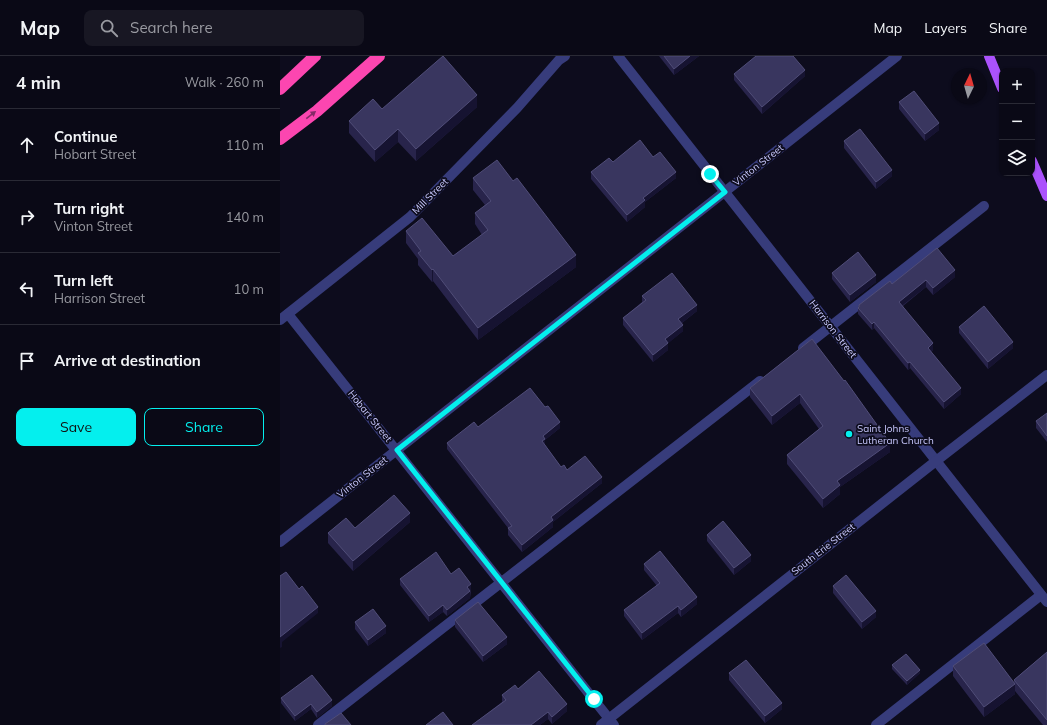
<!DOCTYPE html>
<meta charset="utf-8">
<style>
body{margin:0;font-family:Mulish,sans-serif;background:#181723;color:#f1f3f6}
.controls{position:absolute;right:12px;top:12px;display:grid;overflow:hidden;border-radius:8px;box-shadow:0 1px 3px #0004}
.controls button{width:36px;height:36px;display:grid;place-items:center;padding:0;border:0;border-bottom:1px solid #2a2a35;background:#0a0916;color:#f1f3f6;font:20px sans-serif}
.compass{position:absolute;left:671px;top:12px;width:36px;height:36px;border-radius:50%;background:#0a0916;box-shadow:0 1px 3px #0004;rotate:5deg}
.stop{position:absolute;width:12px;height:12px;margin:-9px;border:3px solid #04efee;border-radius:50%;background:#fff}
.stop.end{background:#04efee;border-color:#fff;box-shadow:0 1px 4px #0008}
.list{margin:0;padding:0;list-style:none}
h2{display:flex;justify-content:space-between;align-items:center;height:52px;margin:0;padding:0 16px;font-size:17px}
h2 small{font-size:13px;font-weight:400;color:#999aa1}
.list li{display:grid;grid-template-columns:26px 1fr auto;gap:12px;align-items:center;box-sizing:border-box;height:72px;padding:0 16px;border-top:1px solid #2a2a35}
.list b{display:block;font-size:15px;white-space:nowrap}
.list p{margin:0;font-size:13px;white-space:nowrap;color:#999aa1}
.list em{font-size:13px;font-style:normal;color:#999aa1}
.actions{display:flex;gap:8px;padding:12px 16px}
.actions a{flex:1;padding:9px 0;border:1px solid #04efee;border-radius:8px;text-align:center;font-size:14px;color:#04efee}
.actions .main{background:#04efee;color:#111}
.icon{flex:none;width:22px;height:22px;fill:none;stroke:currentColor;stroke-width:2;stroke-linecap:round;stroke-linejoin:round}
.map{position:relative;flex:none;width:767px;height:669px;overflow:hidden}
header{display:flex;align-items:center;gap:24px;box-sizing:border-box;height:56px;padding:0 20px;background:#0a0916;border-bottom:1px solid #2a2a35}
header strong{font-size:19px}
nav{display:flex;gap:22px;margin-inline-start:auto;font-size:14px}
.search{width:280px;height:36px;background:#181723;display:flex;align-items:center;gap:10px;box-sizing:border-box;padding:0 14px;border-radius:8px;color:#999aa1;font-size:15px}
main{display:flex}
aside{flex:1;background:#0a0916}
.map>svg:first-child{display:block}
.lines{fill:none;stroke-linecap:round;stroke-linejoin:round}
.minor{stroke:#373c7b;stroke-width:10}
.major{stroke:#ab52fc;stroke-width:10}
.highway{stroke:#fc46b0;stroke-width:12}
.wall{fill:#28244b}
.shaded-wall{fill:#161331}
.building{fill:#39365f;stroke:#504d78}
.oneway{fill:#842966}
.route{stroke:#04efee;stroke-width:5}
.poi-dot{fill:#04efee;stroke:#0d0c1d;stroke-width:1.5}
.labels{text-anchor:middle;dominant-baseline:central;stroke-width:3.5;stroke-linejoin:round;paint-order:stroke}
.street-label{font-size:10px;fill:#c9c9fe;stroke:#0d0c1d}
.poi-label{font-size:10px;fill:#c9c9fe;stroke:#0d0c1d;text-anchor:start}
</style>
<header>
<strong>Map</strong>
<div class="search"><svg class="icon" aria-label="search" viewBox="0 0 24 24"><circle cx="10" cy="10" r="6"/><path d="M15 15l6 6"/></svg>Search here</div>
<nav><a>Map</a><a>Layers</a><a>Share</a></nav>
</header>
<main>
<aside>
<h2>4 min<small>Walk · 260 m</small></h2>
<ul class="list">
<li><svg class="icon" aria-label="ahead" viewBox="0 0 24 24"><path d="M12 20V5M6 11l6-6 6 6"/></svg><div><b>Continue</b><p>Hobart Street</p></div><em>110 m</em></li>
<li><svg class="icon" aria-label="right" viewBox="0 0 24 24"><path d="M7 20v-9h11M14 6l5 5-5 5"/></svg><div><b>Turn right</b><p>Vinton Street</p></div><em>140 m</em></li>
<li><svg class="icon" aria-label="left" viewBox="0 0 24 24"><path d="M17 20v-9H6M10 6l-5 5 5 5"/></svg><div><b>Turn left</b><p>Harrison Street</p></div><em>10 m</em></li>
<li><svg class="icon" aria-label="arrive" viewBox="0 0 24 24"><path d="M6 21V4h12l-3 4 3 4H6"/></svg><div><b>Arrive at destination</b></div></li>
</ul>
<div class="actions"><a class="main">Save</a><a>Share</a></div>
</aside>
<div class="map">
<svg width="767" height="669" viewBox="0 0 767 669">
<rect width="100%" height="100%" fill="#0d0c1d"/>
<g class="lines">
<!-- minor -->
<g class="minor">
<polyline points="338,0 767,546"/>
<polyline points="8,258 334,669"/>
<polyline points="0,264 130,161 237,52 279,4 285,0"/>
<polyline points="523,292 704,150"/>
<polyline points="0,486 617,0"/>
<polyline points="38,669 480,325"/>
<polyline points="321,669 656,405 767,319"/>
<polyline points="596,669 761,539"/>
</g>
<!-- major -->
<g class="major">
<polyline points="709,0 722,32"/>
<polyline points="752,105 767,140"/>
</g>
<!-- highway -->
<g class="highway">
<polyline points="0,33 35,0"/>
<polyline points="0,83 37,55 99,0"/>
</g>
</g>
<!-- wall -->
<g class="wall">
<polygon points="379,0 419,0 394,19"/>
<polygon points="454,18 525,20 482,58 454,24"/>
<polygon points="619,46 659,74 645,85 619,53"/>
<polygon points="197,51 136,105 118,86 95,106 69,77 69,65 102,53"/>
<polygon points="564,85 612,120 596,133 564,92"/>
<polygon points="373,101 396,122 365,146 365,151 347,166 311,123 311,116 333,106"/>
<polygon points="193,122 296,211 198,284 153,225 152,226 138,209 138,203 126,187 126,175 173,200 202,179 195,168 195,157 205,149 193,134"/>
<polygon points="552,217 596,226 570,246 552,223"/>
<polygon points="675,221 653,239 646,231 623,250 653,294 651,296 681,338 664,353 630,312 628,314 594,272 592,274 578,258 578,252 579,249 612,228"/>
<polygon points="362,240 417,255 402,267 403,275 388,287 388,294 373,306 343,269 343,262 362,246"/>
<polygon points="679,271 733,292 708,313 679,277"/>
<polygon points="532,283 610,396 560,431 560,438 543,452 507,408 507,399 539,373 520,347 492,369 470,341 470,332"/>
<polygon points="767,357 767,386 756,372 756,365"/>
<polygon points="280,372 265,384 265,389 281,411 322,427 273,466 273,471 242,496 228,479 228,472 167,393 167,387"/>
<polygon points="130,466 73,515 48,487 48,477"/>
<polygon points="427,479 471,505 454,519 427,485"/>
<polygon points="364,508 417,548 401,561 398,557 362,584 344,560 344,554 377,530 364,514"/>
<polygon points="171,518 191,535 190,542 167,560 163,556 149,566 120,529 120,523"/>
<polygon points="553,530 596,561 582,573 553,537"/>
<polygon points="175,564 227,588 203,606 175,571"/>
<polygon points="75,566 106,577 88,590 75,573"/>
<polygon points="767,596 767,669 763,669 735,635 735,638 704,661 673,620 673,610 734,627 734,624"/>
<polygon points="612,609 640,617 627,629 612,613"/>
<polygon points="449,617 502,653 485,667 449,624"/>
<polygon points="238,633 287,655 272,668 268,663 260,669 192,669 222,646 222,639"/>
<polygon points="1,642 52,650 37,662 31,653 15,665 1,647"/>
</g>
<!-- shaded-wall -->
<g class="shaded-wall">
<polygon points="410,0 419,0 394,19 394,13"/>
<polygon points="525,14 525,20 482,58 482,51"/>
<polygon points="197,39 197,51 136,105 136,93"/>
<polygon points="659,67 659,74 645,85 645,78"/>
<polygon points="118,73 118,86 95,106 95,94"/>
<polygon points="612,114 612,120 596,133 596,126"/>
<polygon points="396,116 396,122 365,146 365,151 347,166 347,159 363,142"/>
<polygon points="296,199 296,211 198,284 198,272"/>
<polygon points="153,213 153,225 152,226 152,214"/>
<polygon points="675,214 675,221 653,239 653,232"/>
<polygon points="596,219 596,226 570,246 570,239"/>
<polygon points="646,224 646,231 619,252 619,246"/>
<polygon points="417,249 417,255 398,270 398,263"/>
<polygon points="594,266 594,272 592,274 592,268"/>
<polygon points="403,269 403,275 385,290 385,283"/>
<polygon points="733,286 733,292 708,313 708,306"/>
<polygon points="388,287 388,294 373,306 373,299"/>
<polygon points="653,287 653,294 648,298 648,292"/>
<polygon points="630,306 630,312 628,314 628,307"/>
<polygon points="681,332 681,338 664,353 664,346"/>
<polygon points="520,338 520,347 492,369 492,360"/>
<polygon points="280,366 280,372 265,384 265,389 262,392 262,385 263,380"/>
<polygon points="610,387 610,396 560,431 560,438 543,452 543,443 557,425"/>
<polygon points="322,421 322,427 273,466 273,471 242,496 242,489 271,461"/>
<polygon points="130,457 130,466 73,515 73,505"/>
<polygon points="471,499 471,505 454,519 454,512"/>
<polygon points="191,528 191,535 187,538 187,531"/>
<polygon points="190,535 190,542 167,560 167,554"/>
<polygon points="417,541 417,548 401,561 401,554"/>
<polygon points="163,549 163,556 149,566 149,560"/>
<polygon points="398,550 398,557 362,584 362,577"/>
<polygon points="38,551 38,557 2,586 2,591 0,592 0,581"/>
<polygon points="596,555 596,561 582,573 582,566"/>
<polygon points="106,570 106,577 88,590 88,584"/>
<polygon points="227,581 227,588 203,606 203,600"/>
<polygon points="640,614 640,617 627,629 627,625"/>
<polygon points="735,628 735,638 704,661 704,651"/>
<polygon points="52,644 52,650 37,662 37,656"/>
<polygon points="502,647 502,653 485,667 485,660"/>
<polygon points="31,648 31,653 15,665 15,660"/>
<polygon points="287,648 287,655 272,668 272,661"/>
<polygon points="268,656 268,663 260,669 251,669"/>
</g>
<!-- building -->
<g class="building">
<polygon points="163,0 197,39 136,93 118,73 95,94 69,65 93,43 102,53"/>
<polygon points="384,0 410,0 394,13"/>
<polygon points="476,0 513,0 525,14 482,51 454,18"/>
<polygon points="634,35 659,67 645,78 619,46"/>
<polygon points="580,73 612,114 596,126 564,85"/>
<polygon points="360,84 373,101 380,96 396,116 363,142 365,144 347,159 311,116 329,102 333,106"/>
<polygon points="217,104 233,125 237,122 296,199 198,272 153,213 152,214 138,197 141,195 126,175 142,162 173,200 208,174 195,157 211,145 193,122"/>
<polygon points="657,192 675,214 653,232 646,224 619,246 653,287 648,292 681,332 664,346 630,306 628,307 594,266 592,268 578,252 579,251 579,249 610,225 612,228"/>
<polygon points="578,196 596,219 570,239 552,217"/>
<polygon points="392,217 417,249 398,263 403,269 385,283 388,287 373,299 343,262 366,244 362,240"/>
<polygon points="704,250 733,286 708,306 679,271"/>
<polygon points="532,283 564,325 565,324 610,387 557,425 560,429 543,443 507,399 543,370 520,338 492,360 470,332"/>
<polygon points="250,332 265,351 268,350 280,366 263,380 265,383 262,385 281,411 284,409 287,414 305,400 322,421 271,461 273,464 242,489 228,472 232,470 167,387 194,366 198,371"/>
<polygon points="767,357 767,380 756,365"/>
<polygon points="114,439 130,457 73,505 48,477 66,462 75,472"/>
<polygon points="443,465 471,499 454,512 427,479"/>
<polygon points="380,495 417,541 401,554 398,550 362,577 344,554 380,527 364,508"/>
<polygon points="156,496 171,518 179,512 191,528 187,531 190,535 167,554 163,549 149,560 120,523"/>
<polygon points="6,516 19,533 22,530 38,551 0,581 0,520"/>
<polygon points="566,519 596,555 582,566 553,530"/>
<polygon points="198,546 227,581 203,600 175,564"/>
<polygon points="93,553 106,570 88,584 75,566"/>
<polygon points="704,587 735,628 704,651 673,610"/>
<polygon points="767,596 767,664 734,624"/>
<polygon points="626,598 640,614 627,625 612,609"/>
<polygon points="466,604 502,647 485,660 449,617"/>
<polygon points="259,615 287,648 272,661 268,656 251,669 192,669 226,644 222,639 235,629 238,633"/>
<polygon points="32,619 52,644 37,656 31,648 15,660 1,642"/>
<polygon points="163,656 173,669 146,669"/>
<polygon points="61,657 71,669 45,669 45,668"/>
</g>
<!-- one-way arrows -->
<defs><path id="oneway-solid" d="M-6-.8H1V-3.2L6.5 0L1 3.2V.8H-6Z"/></defs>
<use class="oneway" href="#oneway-solid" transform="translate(31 59) rotate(-38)"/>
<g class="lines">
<!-- route -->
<polyline class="route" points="314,643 117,394 445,136 430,118"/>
</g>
<!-- markers -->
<circle class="poi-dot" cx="569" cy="378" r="4"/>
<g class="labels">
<!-- street labels -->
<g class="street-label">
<text transform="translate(478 109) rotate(-38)">Vinton Street</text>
<text transform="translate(150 140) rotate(-45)">Mill Street</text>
<text transform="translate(553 273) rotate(52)">Harrison Street</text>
<text transform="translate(90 360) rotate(51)">Hobart Street</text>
<text transform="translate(82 421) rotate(-38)">Vinton Street</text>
<text transform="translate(543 493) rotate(-38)">South Erie Street</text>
</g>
<!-- poi labels -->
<g class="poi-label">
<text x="577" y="372">Saint Johns<tspan x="577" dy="12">Lutheran Church</tspan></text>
</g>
</g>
</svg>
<div class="controls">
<button>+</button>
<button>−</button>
<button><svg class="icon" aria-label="layers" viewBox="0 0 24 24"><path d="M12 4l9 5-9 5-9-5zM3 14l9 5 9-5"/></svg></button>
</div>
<svg class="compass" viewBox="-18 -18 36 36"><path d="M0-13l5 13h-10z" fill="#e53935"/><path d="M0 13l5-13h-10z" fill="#999aa1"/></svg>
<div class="stop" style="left:314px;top:643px"></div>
<div class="stop end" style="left:430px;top:118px"></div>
</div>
</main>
